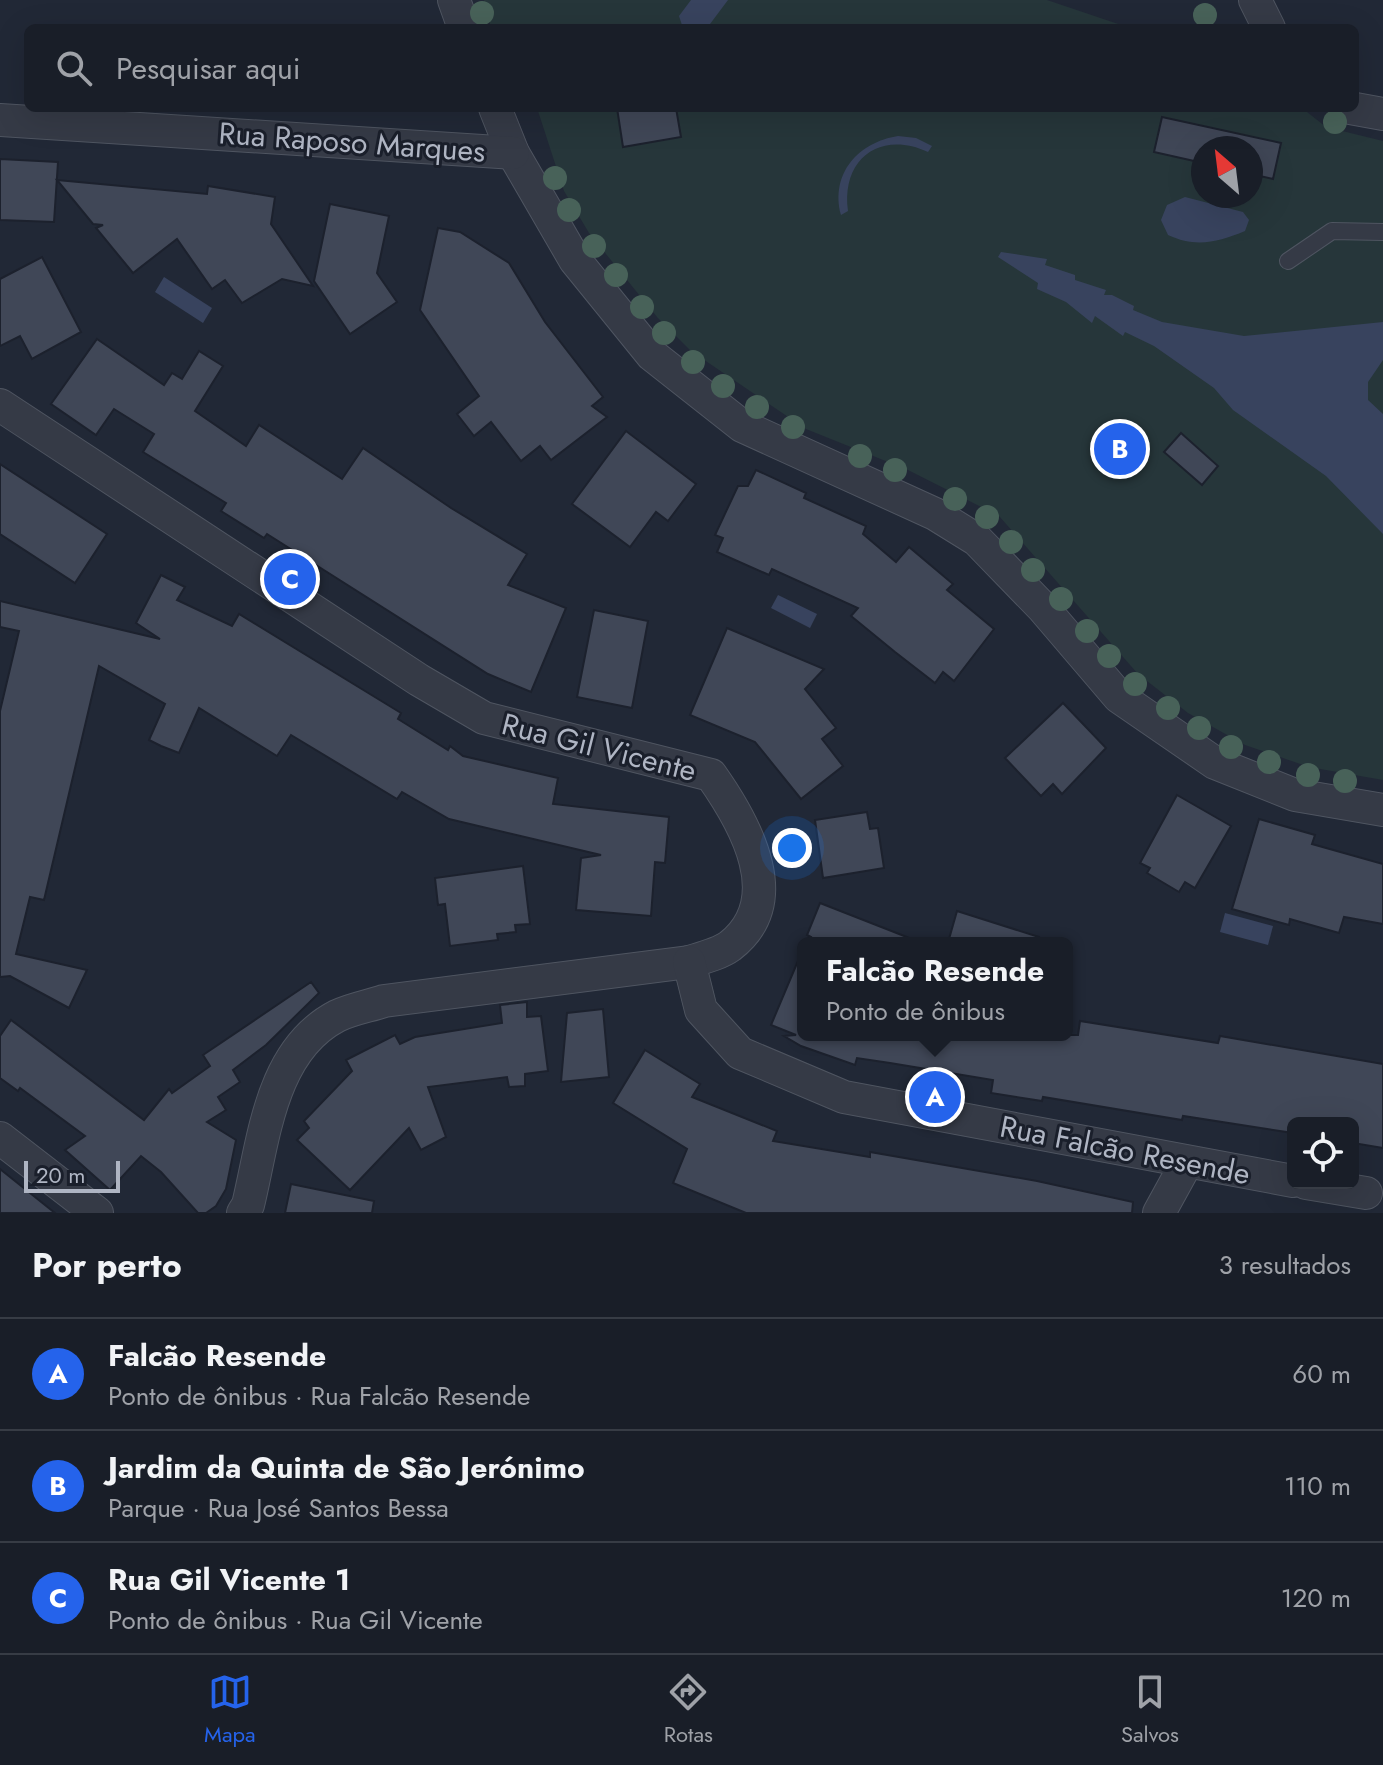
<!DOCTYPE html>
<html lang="pt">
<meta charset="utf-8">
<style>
body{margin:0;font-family:Jost,sans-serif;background:#222730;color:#f1f3f6}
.controls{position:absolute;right:24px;bottom:24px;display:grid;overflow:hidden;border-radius:12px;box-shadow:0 8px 32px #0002}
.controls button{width:72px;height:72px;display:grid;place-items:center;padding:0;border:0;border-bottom:2px solid #373c45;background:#191e28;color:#f1f3f6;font:40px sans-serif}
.compass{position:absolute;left:1191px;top:136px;width:72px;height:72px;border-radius:50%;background:#191e28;box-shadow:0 8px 32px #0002;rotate:332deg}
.scale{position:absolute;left:24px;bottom:20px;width:96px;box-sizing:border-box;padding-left:8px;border:4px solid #afb5c3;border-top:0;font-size:22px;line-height:28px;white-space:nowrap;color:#afb5c3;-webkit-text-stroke:6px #1a1f2b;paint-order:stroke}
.you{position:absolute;left:792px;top:848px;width:28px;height:28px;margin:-20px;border:6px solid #fff;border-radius:50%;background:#1a73e8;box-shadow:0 0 0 12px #1a73e833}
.badge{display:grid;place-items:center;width:52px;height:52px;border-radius:50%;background:#2563eb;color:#fff;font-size:26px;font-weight:700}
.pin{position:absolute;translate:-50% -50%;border:4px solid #fff;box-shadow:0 2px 8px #0006}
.popup{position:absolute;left:797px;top:937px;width:276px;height:104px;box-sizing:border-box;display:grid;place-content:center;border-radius:12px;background:#191e28;filter:drop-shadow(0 2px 6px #0005);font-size:26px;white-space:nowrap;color:#9fa2a8}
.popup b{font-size:30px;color:#f1f3f6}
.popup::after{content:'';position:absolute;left:50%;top:100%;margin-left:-16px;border:16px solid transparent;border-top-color:#191e28}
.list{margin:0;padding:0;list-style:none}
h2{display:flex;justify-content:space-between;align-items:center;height:104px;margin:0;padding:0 32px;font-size:34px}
h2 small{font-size:26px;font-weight:400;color:#9fa2a8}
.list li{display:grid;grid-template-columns:52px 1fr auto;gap:24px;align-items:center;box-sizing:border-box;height:112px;padding:0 32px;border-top:2px solid #373c45}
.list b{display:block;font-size:30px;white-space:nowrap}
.list p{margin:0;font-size:26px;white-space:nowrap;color:#9fa2a8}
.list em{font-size:26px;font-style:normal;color:#9fa2a8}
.icon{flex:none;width:44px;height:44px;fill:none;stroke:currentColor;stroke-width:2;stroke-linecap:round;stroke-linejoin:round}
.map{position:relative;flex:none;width:1383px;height:1213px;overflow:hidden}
.search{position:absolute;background:#191e28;box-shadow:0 8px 32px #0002;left:24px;right:24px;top:24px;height:88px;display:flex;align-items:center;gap:20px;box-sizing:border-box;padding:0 28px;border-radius:12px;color:#9fa2a8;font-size:30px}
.sheet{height:440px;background:#191e28}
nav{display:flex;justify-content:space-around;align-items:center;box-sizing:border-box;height:112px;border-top:2px solid #373c45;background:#191e28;font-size:22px;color:#9fa2a8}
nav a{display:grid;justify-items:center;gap:4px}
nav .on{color:#2563eb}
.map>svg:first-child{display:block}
.green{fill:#26363a;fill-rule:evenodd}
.water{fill:#38435e}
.building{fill:#404757;stroke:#1c212d;stroke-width:2}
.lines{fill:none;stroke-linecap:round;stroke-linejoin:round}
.service-casing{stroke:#4f5561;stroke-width:18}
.minor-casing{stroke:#4f5561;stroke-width:34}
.service{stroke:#353a46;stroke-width:16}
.minor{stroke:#353a46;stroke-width:32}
.tree{fill:#486259}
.labels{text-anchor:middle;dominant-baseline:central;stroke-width:6;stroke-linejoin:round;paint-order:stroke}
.street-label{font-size:30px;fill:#afb5c3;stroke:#1a1f2b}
</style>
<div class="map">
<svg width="1383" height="1213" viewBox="0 0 1383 1213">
<rect width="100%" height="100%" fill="#212836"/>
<!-- green -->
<g class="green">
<polygon points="484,0 1047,0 1130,28 491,28"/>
<path d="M537,108H1302L1326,127L1383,141V780L1309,767L1245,745L1188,713L1138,674L999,516L908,470L806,429L691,351L657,317L589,233L564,191ZM1203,148H1251V196H1203Z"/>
</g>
<!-- water -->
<g class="water">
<polygon points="691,0 728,0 707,28 683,28 679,16"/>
<path d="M898,136L916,138L932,146L928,152C880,130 841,159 848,211L841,215C830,173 859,142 898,136Z"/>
<path d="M1185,197L1243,212L1249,220L1245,231C1218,242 1196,248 1168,235L1161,220L1167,205Z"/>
<polygon points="1001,252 1047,259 1045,265 1075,275 1075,280 1106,290 1104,295 1112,295 1134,306 1133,310 1162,322 1244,336 1383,322 1383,360 1368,382 1368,400 1383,414 1383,534 1326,476 1233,410 1214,388 1154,346 1125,332 1123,336 1095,316 1092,323 1066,302 1037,289 1038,283 998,257"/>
<polygon points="164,277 212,308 203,323 155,292"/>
<polygon points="778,595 817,614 810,628 771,608"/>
<polygon points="1225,913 1273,926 1268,945 1220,932"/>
</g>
<!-- building -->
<g class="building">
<polygon points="617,108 676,108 681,137 623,147"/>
<polygon points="1162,117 1281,143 1273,179 1251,174 1251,148 1203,148 1203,163 1154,152"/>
<polygon points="0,159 58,162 54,222 0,220"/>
<polygon points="57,180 207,194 208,186 275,197 271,224 313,286 282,279 242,303 225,280 212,289 177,239 133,273 96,228 103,225 93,224"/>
<polygon points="330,204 389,216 377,273 397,302 350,334 314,281"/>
<polygon points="438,228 460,232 509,263 545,322 603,397 592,406 607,417 551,460 540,446 521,461 491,422 474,436 457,414 479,396 420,310"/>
<polygon points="42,257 81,332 32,359 20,336 0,346 0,279"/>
<polygon points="97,339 164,385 172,373 182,379 199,351 223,366 195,411 246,446 259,425 342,479 363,448 451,508 527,554 508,585 566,608 531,692 488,674 267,534 264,538 221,511 226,503 143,452 154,434 114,409 96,435 51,404"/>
<polygon points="626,431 696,484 668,521 656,512 630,547 572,504"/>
<polygon points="1181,433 1218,466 1202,485 1164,452"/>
<polygon points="0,464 107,534 75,583 0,534"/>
<polygon points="756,470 806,493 804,498 866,526 863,534 896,562 909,547 953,584 947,590 994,629 954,681 943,672 935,683 895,652 851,616 858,608 772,569 769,575 717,552 723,538 715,535 738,486 748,486"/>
<polygon points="161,575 185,587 177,600 232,626 239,614 401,713 398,719 448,750 450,746 463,756 558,778 553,804 669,817 665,863 655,862 651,916 576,910 581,858 601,855 449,819 402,792 397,799 291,735 277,756 199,708 179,753 161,746 149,740 165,704 99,666 44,900 30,897 16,954 87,970 69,1008 10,976 0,977 0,711 19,631 0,627 0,601 160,639 136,623"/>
<polygon points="594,610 648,621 632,708 577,697"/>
<polygon points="727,628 824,669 805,689 836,728 822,739 843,766 801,799 755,742 690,715"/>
<polygon points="1063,703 1106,748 1062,794 1053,784 1041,796 1005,758"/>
<polygon points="1177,795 1231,826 1195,888 1185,882 1179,892 1147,873 1150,868 1140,863"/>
<polygon points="867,812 870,829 878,828 884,868 823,878 815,820"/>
<polygon points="1259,819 1315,835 1312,844 1383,864 1383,924 1344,917 1339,933 1290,919 1289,925 1232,909"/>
<polygon points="523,866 530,924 515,925 516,932 497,934 498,940 450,946 445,904 438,905 435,878"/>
<polygon points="820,903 917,941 917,943 808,943 811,937 807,935"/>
<polygon points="957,911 1039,937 1038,943 962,943 949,939"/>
<polygon points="803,949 803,1035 1078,1035 1080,1021 1218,1043 1220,1036 1383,1064 1383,1148 1353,1143 1353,1123 1293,1123 1293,1133 1183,1116 1182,1120 1043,1097 1042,1101 991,1093 993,1080 890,1063 857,1058 855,1065 801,1046 784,1036 796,1035 771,1025"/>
<polygon points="311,982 319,993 266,1045 233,1070 240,1082 218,1097 226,1110 207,1122 236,1140 226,1189 216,1206 206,1213 198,1213 161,1172 141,1156 110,1190 65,1150 85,1136 20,1088 18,1091 0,1078 0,1036 11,1020 144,1120 169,1089 172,1093 210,1066 203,1055"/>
<polygon points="527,1002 527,1017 541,1016 548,1071 525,1074 525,1086 509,1087 507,1077 428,1087 446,1137 421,1150 409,1128 350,1190 297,1140 309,1128 304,1121 352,1071 346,1060 395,1035 400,1044 415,1037 502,1023 500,1005"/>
<polygon points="603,1009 609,1077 561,1082 567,1013"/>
<polygon points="645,1050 700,1084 692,1097 777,1131 773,1141 870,1157 870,1152 1037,1181 1133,1202 1132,1213 746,1213 673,1183 687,1149 613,1103"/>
<polygon points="0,1169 55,1213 0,1213"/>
<polygon points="291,1184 374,1201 372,1213 285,1213"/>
</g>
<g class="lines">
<defs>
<polyline id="service" points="1288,261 1332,231 1383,232"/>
<g id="minor">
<polyline points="454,0 464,28"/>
<polyline points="1255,0 1269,28"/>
<polyline points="495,108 513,153 575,260 652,355 742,426 935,514 977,540 1043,608 1119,697 1215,763 1295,795 1383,810"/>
<polyline points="1350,108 1383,114"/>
<polyline points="0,120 513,153"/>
<path d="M0,405L419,680L484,718L711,775C745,823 789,900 730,946C719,954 702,958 689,962L384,1001C369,1006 351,1009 337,1016C270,1051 264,1140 248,1205L243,1213"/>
<polyline points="689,962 701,1010 740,1053 844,1097 1293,1181"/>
<polyline points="0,1138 97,1213"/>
<polyline points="1306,1183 1366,1193"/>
<polyline points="1159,1213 1187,1162"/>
</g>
</defs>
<!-- service casing -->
<use href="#service" class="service-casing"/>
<!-- minor casing -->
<use href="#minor" class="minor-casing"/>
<!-- service -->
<use href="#service" class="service"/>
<!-- minor -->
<use href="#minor" class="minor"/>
</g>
<!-- trees -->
<g class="tree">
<circle cx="482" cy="13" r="12"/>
<circle cx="1205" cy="15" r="12"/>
<circle cx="1335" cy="122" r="12"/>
<circle cx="555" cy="178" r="12"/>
<circle cx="569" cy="210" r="12"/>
<circle cx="594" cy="246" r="12"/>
<circle cx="616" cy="275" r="12"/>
<circle cx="642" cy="307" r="12"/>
<circle cx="664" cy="333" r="12"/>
<circle cx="693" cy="362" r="12"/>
<circle cx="723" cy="386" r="12"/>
<circle cx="757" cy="407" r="12"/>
<circle cx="793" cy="427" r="12"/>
<circle cx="860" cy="456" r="12"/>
<circle cx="895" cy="470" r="12"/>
<circle cx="955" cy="499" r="12"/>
<circle cx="987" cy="517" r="12"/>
<circle cx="1011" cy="542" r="12"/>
<circle cx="1033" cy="570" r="12"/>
<circle cx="1061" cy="599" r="12"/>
<circle cx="1087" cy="631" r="12"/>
<circle cx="1109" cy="656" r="12"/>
<circle cx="1135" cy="684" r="12"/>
<circle cx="1168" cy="708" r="12"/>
<circle cx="1199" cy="728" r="12"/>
<circle cx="1231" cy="747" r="12"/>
<circle cx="1269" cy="762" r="12"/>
<circle cx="1308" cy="775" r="12"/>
<circle cx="1345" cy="781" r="12"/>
</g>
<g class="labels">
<!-- street labels -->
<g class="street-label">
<text transform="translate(352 142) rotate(4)">Rua Raposo Marques</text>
<text transform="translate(599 747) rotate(14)">Rua Gil Vicente</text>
<text transform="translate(1125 1150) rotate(11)">Rua Falcão Resende</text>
</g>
</g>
</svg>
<div class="controls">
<button><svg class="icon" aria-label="locate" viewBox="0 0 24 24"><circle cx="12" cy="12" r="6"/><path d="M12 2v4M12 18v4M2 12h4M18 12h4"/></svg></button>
</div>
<svg class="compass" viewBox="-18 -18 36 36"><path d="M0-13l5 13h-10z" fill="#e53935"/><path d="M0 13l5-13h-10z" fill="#9fa2a8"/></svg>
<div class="scale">20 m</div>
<div class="you"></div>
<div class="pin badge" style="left:935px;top:1097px">A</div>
<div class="popup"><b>Falcão Resende</b>Ponto de ônibus</div>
<div class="pin badge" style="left:1120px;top:449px">B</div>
<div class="pin badge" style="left:290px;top:579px">C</div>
<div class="search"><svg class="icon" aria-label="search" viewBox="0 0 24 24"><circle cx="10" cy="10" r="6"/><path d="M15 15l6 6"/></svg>Pesquisar aqui</div>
</div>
<section class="sheet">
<h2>Por perto<small>3 resultados</small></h2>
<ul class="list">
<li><span class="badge">A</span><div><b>Falcão Resende</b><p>Ponto de ônibus · Rua Falcão Resende</p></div><em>60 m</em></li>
<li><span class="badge">B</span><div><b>Jardim da Quinta de São Jerónimo</b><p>Parque · Rua José Santos Bessa</p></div><em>110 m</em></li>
<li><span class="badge">C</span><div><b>Rua Gil Vicente 1</b><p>Ponto de ônibus · Rua Gil Vicente</p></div><em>120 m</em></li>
</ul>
</section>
<nav>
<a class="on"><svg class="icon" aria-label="map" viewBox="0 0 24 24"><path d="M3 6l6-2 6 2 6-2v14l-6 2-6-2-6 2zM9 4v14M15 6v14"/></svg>Mapa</a>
<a><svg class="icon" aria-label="directions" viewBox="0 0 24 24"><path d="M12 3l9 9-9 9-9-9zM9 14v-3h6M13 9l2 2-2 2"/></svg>Rotas</a>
<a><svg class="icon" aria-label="saved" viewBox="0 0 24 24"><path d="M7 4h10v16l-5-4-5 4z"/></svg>Salvos</a>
</nav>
